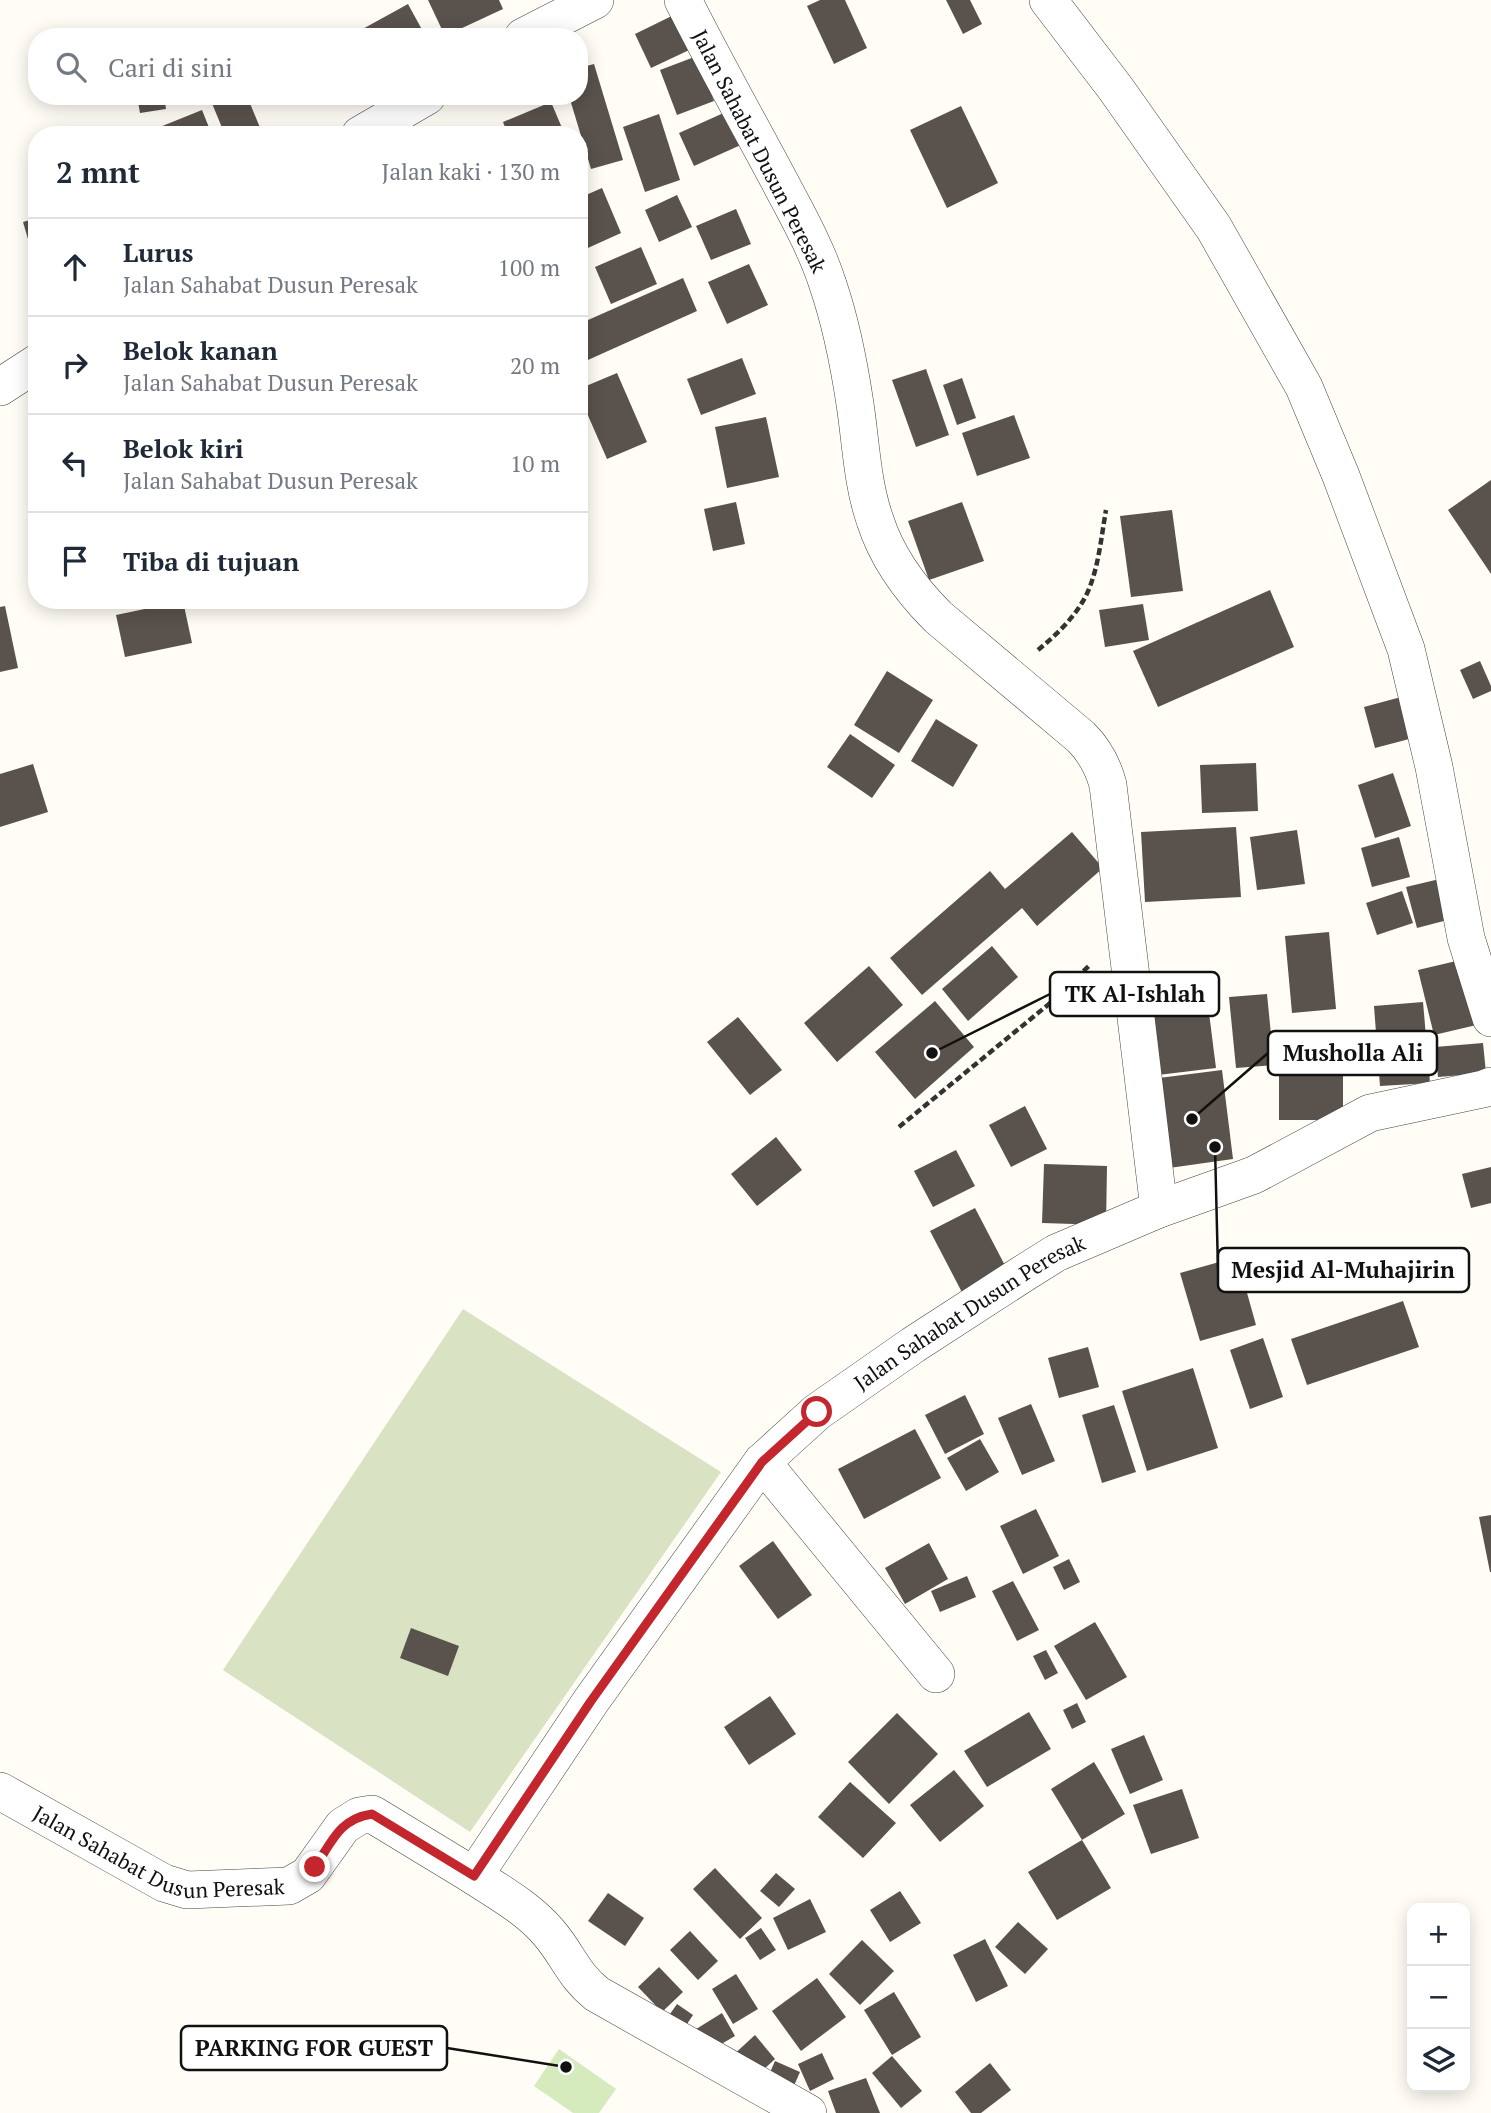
<!DOCTYPE html>
<html lang="id">
<meta charset="utf-8">
<style>
body{margin:0;font-family:"PT Serif",serif;background:#f6f6f7;color:#1f2937}
.controls{position:absolute;right:21px;bottom:21px;display:grid;overflow:hidden;border-radius:14px;box-shadow:0 4px 18px #0003}
.controls button{width:63px;height:63px;display:grid;place-items:center;padding:0;border:0;border-bottom:2px solid #e0e1e3;background:#fff;color:#1f2937;font:35px sans-serif}
.stop{position:absolute;width:21px;height:21px;margin:-16px;border:5px solid #c4262e;border-radius:50%;background:#fff}
.stop.end{background:#c4262e;border-color:#fff;box-shadow:0 2px 7px #0008}
.list{margin:0;padding:0;list-style:none}
h2{display:flex;justify-content:space-between;align-items:center;height:91px;margin:0;padding:0 28px;font-size:30px}
h2 small{font-size:23px;font-weight:400;color:#747a83}
.list li{display:grid;grid-template-columns:46px 1fr auto;gap:21px;align-items:center;box-sizing:border-box;height:98px;padding:0 28px;border-top:2px solid #e0e1e3}
.list b{display:block;font-size:26px;white-space:nowrap}
.list p{margin:0;font-size:23px;white-space:nowrap;color:#747a83}
.list em{font-size:23px;font-style:normal;color:#747a83}
.icon{flex:none;width:38px;height:38px;fill:none;stroke:currentColor;stroke-width:2;stroke-linecap:round;stroke-linejoin:round}
.map{position:relative;flex:none;width:1491px;height:2113px;overflow:hidden}
.search{position:absolute;background:#fff;box-shadow:0 4px 18px #0003;left:28px;top:28px;width:560px;height:77px;display:flex;align-items:center;gap:18px;box-sizing:border-box;padding:0 24px;border-radius:28px;color:#747a83;font-size:26px}
.panel{position:absolute;background:#fff;box-shadow:0 4px 18px #0003;left:28px;top:126px;width:560px;height:483px;border-radius:28px}
.map>svg:first-child{display:block}
.green{fill:#d5ebbd}
.cemetery{fill:#d9e3c4}
.building{fill:#5a524d}
.lines{fill:none;stroke-linecap:round;stroke-linejoin:round}
.street-casing{stroke:#444;stroke-width:38}
.path{stroke:#333;stroke-width:4.5;stroke-dasharray:7 3.5;stroke-linecap:butt}
.street{stroke:#fff;stroke-width:37}
.route{stroke:#c4262e;stroke-width:9}
.labels{text-anchor:middle;dominant-baseline:central;stroke-width:7;stroke-linejoin:round;paint-order:stroke}
.street-label{font-size:21px;fill:#111;stroke:#fff}
.leader{fill:none;stroke:#111;stroke-width:2.5}
.callout-dot{fill:#111;stroke:#fff;stroke-width:2.5}
.callout{fill:#fff;stroke:#111;stroke-width:2.5}
.callout-label{font-size:23px;text-anchor:middle;font-weight:bold;fill:#111}
</style>
<div class="map">
<svg width="1491" height="2113" viewBox="0 0 1491 2113">
<rect width="100%" height="100%" fill="#fffdf5"/>
<!-- green -->
<polygon class="green" points="559,2049 616,2089 599,2113 573,2113 534,2086"/>
<!-- cemetery -->
<polygon class="cemetery" points="463,1309 721,1472 470,1832 223,1670"/>
<!-- building -->
<g class="building">
<polygon points="428,0 499,0 503,9 445,36"/>
<polygon points="820,0 845,0 867,48 834,64 807,6"/>
<polygon points="946,0 970,0 982,24 963,34"/>
<polygon points="408,4 426,37 362,37 359,31"/>
<polygon points="686,9 702,44 651,68 635,34"/>
<polygon points="697,56 714,101 677,115 660,70"/>
<polygon points="594,64 623,160 591,169 569,96 579,96 579,68"/>
<polygon points="137,96 164,96 166,109 140,113"/>
<polygon points="209,96 247,96 263,135 225,135"/>
<polygon points="551,102 565,135 508,135 503,122"/>
<polygon points="961,106 998,183 947,208 910,130"/>
<polygon points="202,110 212,135 140,135"/>
<polygon points="728,111 743,144 694,166 679,133"/>
<polygon points="659,114 680,180 645,192 623,127"/>
<polygon points="602,188 621,233 579,252 579,198"/>
<polygon points="677,195 692,227 659,242 645,210"/>
<polygon points="736,209 751,244 711,260 696,226"/>
<polygon points="37,218 37,266 36,266 23,222"/>
<polygon points="641,247 657,284 611,304 595,267"/>
<polygon points="749,264 768,305 727,324 708,282"/>
<polygon points="683,278 697,311 579,364 579,324"/>
<polygon points="742,358 756,394 701,415 687,379"/>
<polygon points="926,369 949,435 916,447 892,380"/>
<polygon points="617,373 647,442 607,459 579,395 579,389"/>
<polygon points="962,378 976,418 957,425 943,385"/>
<polygon points="1014,415 1030,458 977,476 962,433"/>
<polygon points="766,417 779,477 727,488 715,427"/>
<polygon points="1491,480 1491,574 1448,510"/>
<polygon points="736,502 745,544 713,551 704,509"/>
<polygon points="962,502 984,561 929,580 908,521"/>
<polygon points="1172,510 1183,591 1131,597 1120,516"/>
<polygon points="1270,590 1294,647 1158,707 1133,651"/>
<polygon points="183,601 192,643 125,657 116,615"/>
<polygon points="1143,604 1149,640 1105,647 1099,610"/>
<polygon points="5,606 18,668 0,672 0,607"/>
<polygon points="1480,661 1491,686 1491,691 1473,699 1460,670"/>
<polygon points="887,671 933,700 899,753 854,725"/>
<polygon points="1401,697 1413,738 1375,748 1364,707"/>
<polygon points="936,719 978,745 953,787 911,761"/>
<polygon points="850,734 895,765 872,798 827,767"/>
<polygon points="1256,763 1258,811 1202,813 1200,765"/>
<polygon points="33,764 48,812 0,827 0,774"/>
<polygon points="1393,773 1411,826 1375,838 1358,785"/>
<polygon points="1236,827 1241,897 1145,902 1141,832"/>
<polygon points="1297,830 1305,884 1257,890 1250,837"/>
<polygon points="1072,832 1103,868 1037,926 1022,908 922,995 890,958 990,871 1005,889"/>
<polygon points="1399,837 1410,877 1372,887 1361,848"/>
<polygon points="1448,877 1459,917 1417,928 1406,887"/>
<polygon points="1402,891 1413,923 1377,935 1366,903"/>
<polygon points="1329,932 1336,1009 1292,1013 1285,936"/>
<polygon points="992,946 1018,977 968,1021 942,989"/>
<polygon points="1469,958 1485,1023 1434,1035 1418,970"/>
<polygon points="869,966 903,1005 837,1062 804,1023"/>
<polygon points="1267,994 1274,1065 1236,1068 1229,997"/>
<polygon points="935,1001 974,1047 915,1099 875,1052"/>
<polygon points="1423,1002 1430,1083 1380,1086 1374,1006"/>
<polygon points="1208,1005 1216,1068 1158,1075 1149,1013"/>
<polygon points="738,1017 782,1070 750,1095 707,1042"/>
<polygon points="1279,1042 1343,1043 1343,1120 1279,1120"/>
<polygon points="1483,1043 1486,1073 1438,1077 1435,1047"/>
<polygon points="1222,1070 1233,1159 1162,1169 1151,1079"/>
<polygon points="1025,1106 1047,1149 1011,1167 989,1125"/>
<polygon points="776,1137 802,1170 757,1206 731,1174"/>
<polygon points="956,1150 975,1186 933,1207 914,1171"/>
<polygon points="1044,1164 1107,1166 1106,1225 1042,1223"/>
<polygon points="1491,1167 1491,1203 1471,1208 1462,1174"/>
<polygon points="975,1208 1011,1277 966,1300 930,1231"/>
<polygon points="1237,1257 1256,1325 1200,1341 1180,1273"/>
<polygon points="1403,1301 1419,1347 1307,1385 1291,1339"/>
<polygon points="1263,1338 1283,1397 1250,1409 1230,1350"/>
<polygon points="1088,1347 1099,1387 1059,1398 1048,1358"/>
<polygon points="1193,1368 1218,1448 1147,1471 1122,1391"/>
<polygon points="965,1395 984,1434 945,1454 925,1415"/>
<polygon points="1031,1404 1055,1461 1022,1475 998,1418"/>
<polygon points="1114,1405 1136,1472 1102,1483 1082,1415"/>
<polygon points="915,1429 941,1478 864,1519 838,1469"/>
<polygon points="980,1439 999,1472 966,1491 947,1458"/>
<polygon points="1036,1509 1059,1556 1023,1574 1000,1526"/>
<polygon points="1491,1515 1491,1572 1490,1572 1479,1517"/>
<polygon points="773,1541 812,1595 778,1619 739,1566"/>
<polygon points="929,1543 948,1579 905,1604 885,1568"/>
<polygon points="1069,1559 1080,1582 1064,1590 1053,1567"/>
<polygon points="967,1576 976,1597 940,1612 931,1591"/>
<polygon points="1013,1581 1039,1630 1017,1641 992,1591"/>
<polygon points="1095,1622 1127,1677 1086,1700 1054,1646"/>
<polygon points="411,1628 459,1646 448,1676 400,1658"/>
<polygon points="1046,1650 1058,1673 1045,1680 1033,1656"/>
<polygon points="770,1696 796,1734 749,1765 724,1727"/>
<polygon points="1077,1703 1086,1722 1072,1729 1063,1710"/>
<polygon points="1029,1712 1051,1749 987,1787 964,1751"/>
<polygon points="897,1713 938,1754 889,1804 848,1762"/>
<polygon points="1144,1735 1163,1780 1130,1794 1111,1749"/>
<polygon points="1094,1762 1125,1814 1082,1840 1051,1789"/>
<polygon points="954,1770 984,1806 940,1842 910,1805"/>
<polygon points="850,1782 896,1823 863,1858 818,1817"/>
<polygon points="1182,1789 1199,1838 1151,1854 1133,1805"/>
<polygon points="1082,1840 1111,1888 1057,1920 1028,1872"/>
<polygon points="715,1868 762,1918 740,1939 693,1889"/>
<polygon points="776,1873 795,1889 779,1907 760,1891"/>
<polygon points="900,1891 921,1923 890,1942 870,1910"/>
<polygon points="608,1893 644,1918 625,1946 588,1921"/>
<polygon points="810,1899 826,1932 788,1950 773,1918"/>
<polygon points="1018,1922 1048,1949 1025,1974 995,1947"/>
<polygon points="761,1928 776,1950 760,1960 745,1938"/>
<polygon points="690,1931 718,1961 698,1980 670,1950"/>
<polygon points="985,1939 1008,1986 976,2002 953,1955"/>
<polygon points="862,1940 894,1971 860,2005 829,1974"/>
<polygon points="659,1967 683,1992 662,2012 638,1987"/>
<polygon points="736,1974 758,2009 733,2024 712,1989"/>
<polygon points="817,1978 846,2017 801,2051 772,2011"/>
<polygon points="894,1992 921,2037 892,2055 864,2010"/>
<polygon points="677,2004 693,2015 679,2036 663,2024"/>
<polygon points="722,2013 735,2036 706,2053 693,2031"/>
<polygon points="755,2035 775,2059 751,2081 730,2058"/>
<polygon points="822,2053 834,2079 810,2091 798,2064"/>
<polygon points="892,2056 922,2091 901,2108 872,2073"/>
<polygon points="775,2061 800,2072 789,2097 764,2086"/>
<polygon points="990,2063 1011,2090 981,2113 971,2113 955,2092"/>
<polygon points="866,2078 880,2113 836,2113 828,2091"/>
</g>
<g class="lines">
<defs>
<g id="street">
<polyline points="1048,0 1116,89 1214,228 1304,387 1341,476 1406,649 1434,767 1466,938 1491,1018"/>
<polyline points="523,37 595,0"/>
<polyline points="360,135 427,96"/>
<polyline points="0,387 37,363"/>
<polyline points="1159,1209 1254,1175 1370,1113 1483,1089 1491,1086"/>
<polyline points="762,1462 936,1674"/>
<path id="s1" d="M0,1791L164,1883L187,1890L289,1886L308,1875L343,1826L359,1816L372,1814L474,1876L591,1701L762,1462L817,1412L913,1345L1021,1275L1056,1253L1159,1209L1108,785C1103,766 1095,751 1081,737L938,617C910,589 887,558 875,520C862,483 861,443 855,404C849,364 841,323 828,285C817,250 798,216 781,184C748,122 714,62 683,0"/>
<path d="M474,1876C500,1893 529,1909 549,1933C568,1955 573,1975 597,1994L808,2113"/>
</g>
</defs>
<!-- street casing -->
<use href="#street" class="street-casing"/>
<!-- path -->
<g class="path">
<path d="M1038,650C1055,636 1072,620 1083,601C1098,576 1101,538 1106,510"/>
<polyline points="899,1127 1049,1004 1091,964"/>
</g>
<!-- street -->
<use href="#street" class="street"/>
</g>
<g class="lines">
<!-- route -->
<path class="route" d="M315,1867C332,1842 339,1819 372,1814L474,1876L591,1701L762,1462L817,1412"/>
</g>
<g class="labels">
<!-- street labels -->
<g class="street-label">
<text transform="translate(760 151) rotate(63)">Jalan Sahabat Dusun Peresak</text>
<text stroke="none"><textPath href="#s1" startOffset="1309">Jalan Sahabat Dusun Peresak</textPath></text>
<text stroke="none"><textPath href="#s1" startOffset="175">Jalan Sahabat Dusun Peresak</textPath></text>
</g>
</g>
<!-- callouts -->
<path class="leader" d="M932 1053L1050 994M1192 1119L1268 1053M1215 1147L1218 1270M566 2067L447 2048"/>
<g class="callout-dot">
<circle cx="932" cy="1053" r="7"/>
<circle cx="1192" cy="1119" r="7"/>
<circle cx="1215" cy="1147" r="7"/>
<circle cx="566" cy="2067" r="7"/>
</g>
<g class="callout">
<rect x="1050" y="972" width="169" height="44" rx="7"/>
<rect x="1268" y="1031" width="169" height="44" rx="7"/>
<rect x="1218" y="1248" width="251" height="44" rx="7"/>
<rect x="181" y="2026" width="266" height="44" rx="7"/>
</g>
<g class="callout-label">
<text x="1135" y="1002">TK Al-Ishlah</text>
<text x="1353" y="1061">Musholla Ali</text>
<text x="1343" y="1278">Mesjid Al-Muhajirin</text>
<text x="314" y="2056">PARKING FOR GUEST</text>
</g>
</svg>
<div class="controls">
<button>+</button>
<button>−</button>
<button><svg class="icon" aria-label="layers" viewBox="0 0 24 24"><path d="M12 4l9 5-9 5-9-5zM3 14l9 5 9-5"/></svg></button>
</div>
<div class="stop" style="left:817px;top:1412px"></div>
<div class="stop end" style="left:315px;top:1867px"></div>
<div class="search"><svg class="icon" aria-label="search" viewBox="0 0 24 24"><circle cx="10" cy="10" r="6"/><path d="M15 15l6 6"/></svg>Cari di sini</div>
<section class="panel">
<h2>2 mnt<small>Jalan kaki · 130 m</small></h2>
<ul class="list">
<li><svg class="icon" aria-label="ahead" viewBox="0 0 24 24"><path d="M12 20V5M6 11l6-6 6 6"/></svg><div><b>Lurus</b><p>Jalan Sahabat Dusun Peresak</p></div><em>100 m</em></li>
<li><svg class="icon" aria-label="right" viewBox="0 0 24 24"><path d="M7 20v-9h11M14 6l5 5-5 5"/></svg><div><b>Belok kanan</b><p>Jalan Sahabat Dusun Peresak</p></div><em>20 m</em></li>
<li><svg class="icon" aria-label="left" viewBox="0 0 24 24"><path d="M17 20v-9H6M10 6l-5 5 5 5"/></svg><div><b>Belok kiri</b><p>Jalan Sahabat Dusun Peresak</p></div><em>10 m</em></li>
<li><svg class="icon" aria-label="arrive" viewBox="0 0 24 24"><path d="M6 21V4h12l-3 4 3 4H6"/></svg><div><b>Tiba di tujuan</b></div></li>
</ul>
</section>
</div>
